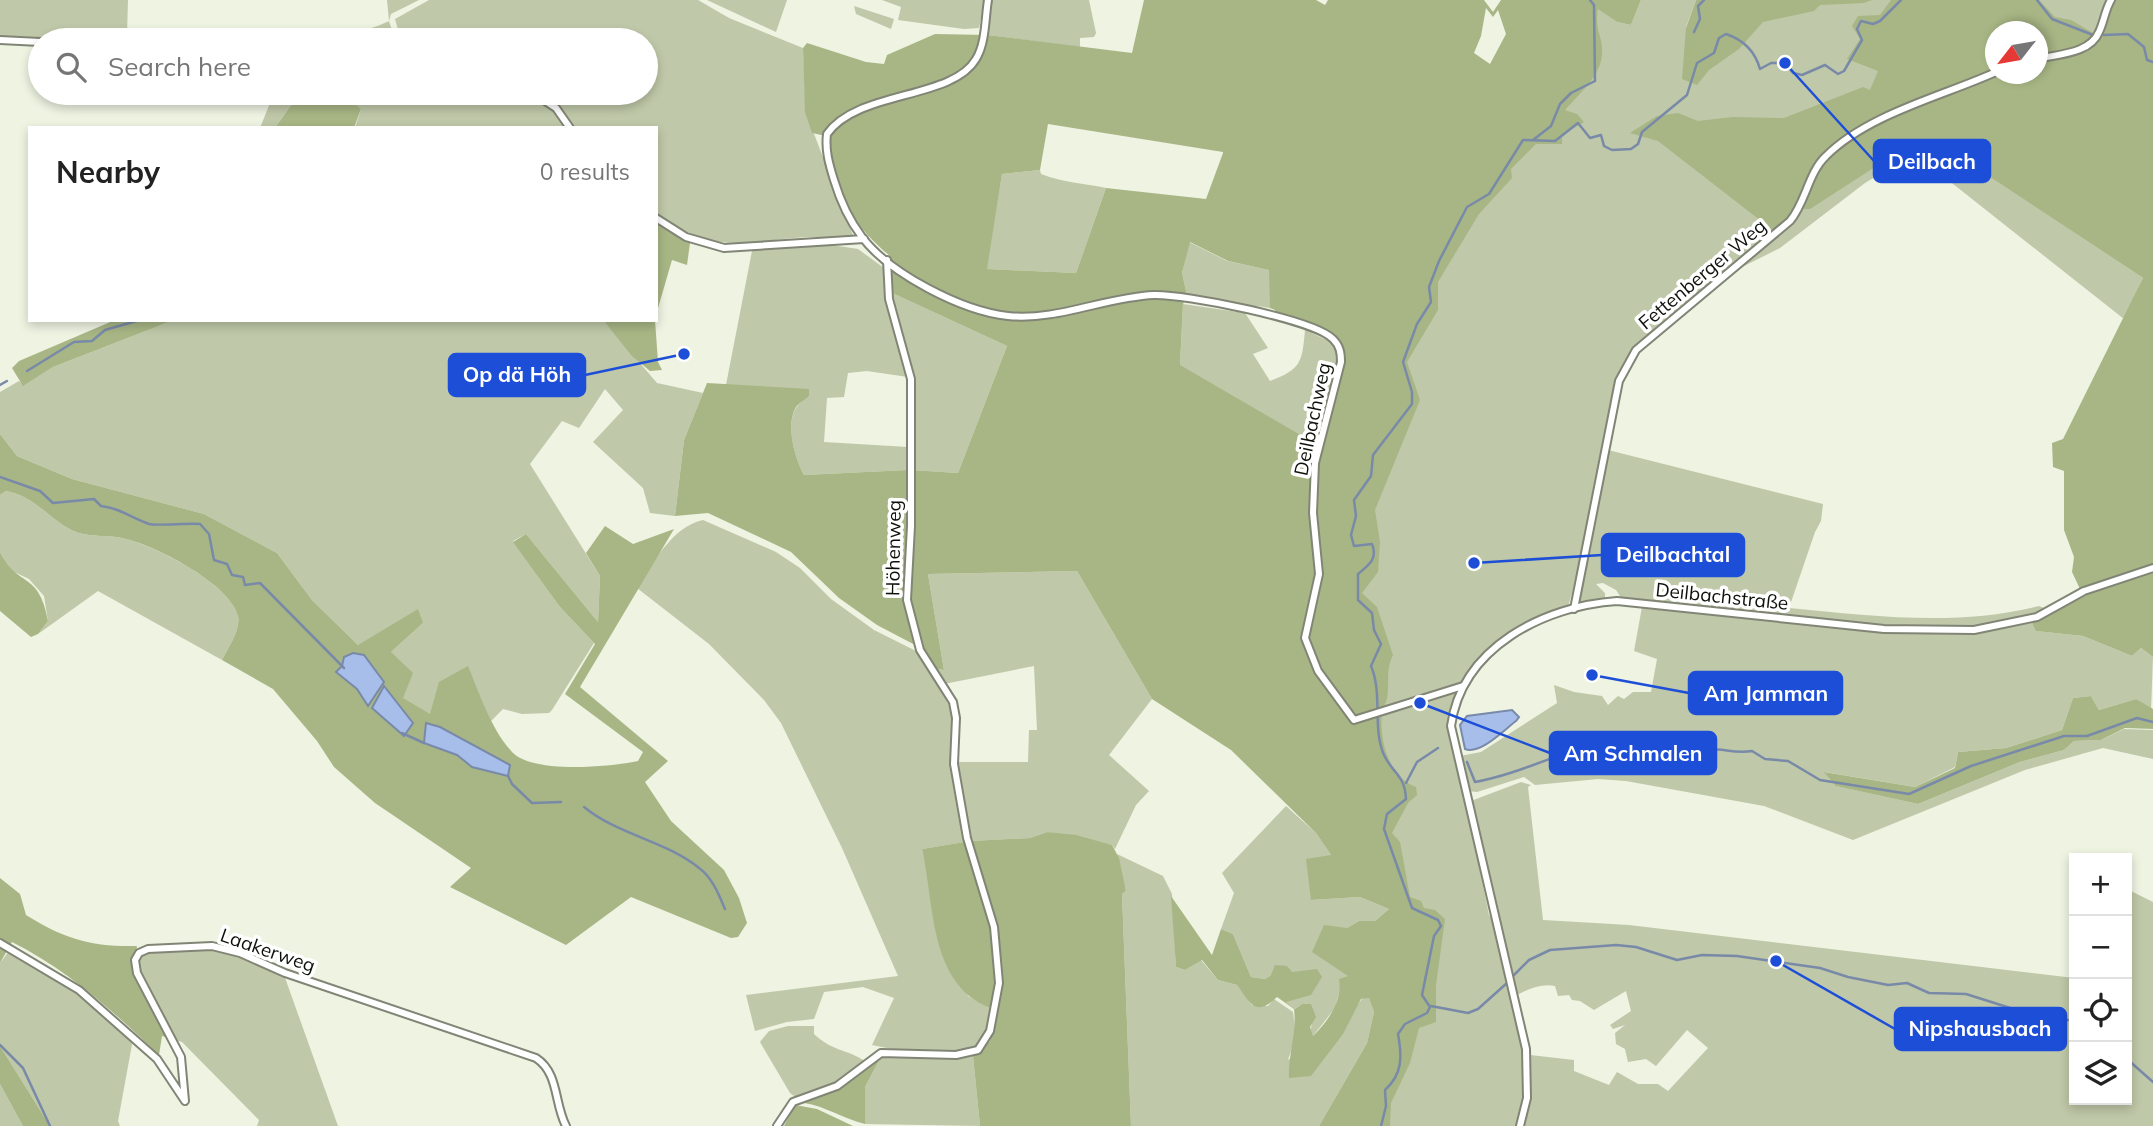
<!DOCTYPE html>
<meta charset="utf-8">
<style>
body{margin:0;font-family:Mulish,sans-serif;background:#f6f6f6;color:#222}
.controls{position:absolute;right:21px;bottom:21px;display:grid;overflow:hidden;border-radius:0px;box-shadow:0 4px 10px #0003}
.controls button{width:63px;height:63px;display:grid;place-items:center;padding:0;border:0;border-bottom:2px solid #e0e0e0;background:#fff;color:#222;font:35px sans-serif}
.compass{position:absolute;left:1985px;top:21px;width:63px;height:63px;border-radius:50%;background:#fff;box-shadow:0 4px 10px #0003;rotate:239deg}
.list{margin:0;padding:0;list-style:none}
h2{display:flex;justify-content:space-between;align-items:center;height:91px;margin:0;padding:0 28px;font-size:30px}
h2 small{font-size:23px;font-weight:400;color:#767676}
.icon{flex:none;width:38px;height:38px;fill:none;stroke:currentColor;stroke-width:2;stroke-linecap:round;stroke-linejoin:round}
.map{position:relative;flex:none;width:2153px;height:1126px;overflow:hidden}
.search{position:absolute;background:#fff;box-shadow:0 4px 10px #0003;left:28px;top:28px;width:630px;height:77px;display:flex;align-items:center;gap:18px;box-sizing:border-box;padding:0 24px;border-radius:38px;color:#767676;font-size:26px}
.panel{position:absolute;background:#fff;box-shadow:0 4px 10px #0003;left:28px;top:126px;width:630px;height:196px;border-radius:0px}
.map>svg:first-child{display:block}
.green{fill:#bfc8a8;fill-rule:evenodd}
.forest{fill:#a8b685;fill-rule:evenodd}
.water{fill:#a7beeb;stroke:#798aa8;stroke-width:2}
.lines{fill:none;stroke-linecap:round;stroke-linejoin:round}
.stream{stroke:#798aa8;stroke-width:2.5}
.street-casing{stroke:#818576;stroke-width:10}
.street{stroke:#fff;stroke-width:6}
.labels{text-anchor:middle;dominant-baseline:central;stroke-width:7;stroke-linejoin:round;paint-order:stroke}
.street-label{font-size:19px;fill:#0e100a;stroke:#fff}
.leader{fill:none;stroke:#1d4ed8;stroke-width:2.5}
.callout-dot{fill:#1d4ed8;stroke:#fff;stroke-width:2.5}
.callout{fill:#1d4ed8;stroke:#1d4ed8;stroke-width:2.5}
.callout-label{font-size:21px;text-anchor:middle;font-weight:bold;fill:#fff}
</style>
<div class="map">
<svg width="2153" height="1126" viewBox="0 0 2153 1126">
<rect width="100%" height="100%" fill="#eef3e2"/>
<!-- green -->
<g class="green">
<polygon points="0,0 128,0 127,35 25,41 0,36"/>
<path d="M387,0H419L391,14L389,21L395,40H320L304,37C334,37 362,34 389,21Z"/>
<path d="M429,0H698L729,18L803,48L806,113L854,238C834,238 814,236 794,238C731,244 712,251 656,214V128H573L557,105L538,93H646V40H401L395,19Z"/>
<polygon points="707,0 787,0 776,32"/>
<polygon points="882,0 985,0 979,28 964,29 898,20 901,7"/>
<polygon points="991,0 1089,0 1096,33 1094,37 1080,38 1080,47 988,35"/>
<path d="M1641,0H1696L1686,27L1809,0H2134L1995,180L2143,278L2124,319L1919,157L1893,166L1865,183L1780,248L1720,278L1627,360L1621,370L1608,450L1823,504L1821,521L1815,532L1789,608C1873,616 1957,627 2039,606L2044,608C2010,652 1686,605 1622,599L1616,590L1603,583L1596,584L1605,593V598L1582,604L1578,601V572L1568,607C1513,626 1459,658 1449,719L1489,915C1498,924 1525,1052 1526,1072C1526,1091 1521,1108 1517,1126H1341L1373,1070L1390,903L1180,365L1183,304L1245,313L1268,348L1253,354L1270,381C1301,369 1302,363 1305,330L1329,341L1336,349L1602,52L1595,25L1598,8L1617,22L1631,25ZM1996,32H2038V74H1996Z"/>
<polygon points="854,6 894,19 891,29 856,14"/>
<polygon points="274,93 308,93 296,97 275,128 260,128"/>
<polygon points="346,93 522,93 552,108 567,128 355,128 361,109"/>
<path d="M1040,170L1041,174C1064,183 1083,183 1106,188L1076,273L986,269L1002,174Z"/>
<path d="M1189,242L1227,261L1270,270V308C1259,306 1253,305 1243,307C1228,311 1202,299 1187,295L1182,273Z"/>
<path d="M825,244L858,249L884,268L888,307L908,377L867,371L848,373L844,397L827,398L824,442L908,447L907,470L804,475C795,458 785,425 796,408C799,403 805,399 809,396L726,385L752,251Z"/>
<polygon points="890,292 1007,346 958,473 912,470 914,384 911,364"/>
<polygon points="174,320 603,320 657,383 703,393 684,440 675,516 650,513 643,488 593,442 623,410 605,389 579,428 562,421 530,464 600,576 598,622 526,534 513,541 560,607 594,643 552,710 549,713 522,714 503,709 491,721 430,715 402,698 391,652 423,623 358,645 312,600 277,553 204,514 72,479 17,456 0,434 0,392 19,381 24,385 53,367"/>
<path d="M6,491C38,497 52,524 79,533C92,537 108,535 122,538C152,544 231,584 238,616C241,630 228,648 222,660L98,591L38,634L48,621L44,596L29,579L8,569L0,552V495Z"/>
<path d="M703,520L776,552L800,568L831,599L874,630L918,652L951,709L952,772L964,842L922,849L930,882L968,996L990,1008C989,1025 986,1041 970,1050H897L872,1045L894,998L863,987L824,992L814,1019L787,1022L755,1031L746,995L898,976L842,848L781,723L764,700L709,644L637,588C652,564 673,526 703,520Z"/>
<polygon points="1077,571 1152,699 1109,755 1149,791 1136,805 1115,849 1112,845 1047,832 1030,838 970,841 957,762 1028,762 1029,730 1037,730 1034,666 944,684 933,668 944,670 928,574"/>
<polygon points="1642,607 1883,632 1976,633 2032,623 2037,631 2083,636 2132,656 2141,648 2153,657 2151,710 2136,699 2099,710 2091,696 2073,698 2062,730 2006,748 1958,752 1955,767 1915,787 1825,772 1837,786 1918,804 2020,762 2064,750 2074,741 2101,740 2124,729 2153,730 2153,759 2103,748 2025,770 1853,840 1764,806 1626,781 1598,779 1535,785 1524,777 1477,792 1468,791 1460,756 1481,752 1557,703 1554,685 1574,692 1602,696 1608,705 1618,696 1624,699 1633,692 1651,692 1657,659 1634,651"/>
<path d="M1521,782L1531,785L1528,787L1543,920L1629,925L2074,978V1100H2127V889L2153,902V1126H1523L1531,1090L1530,1055L1574,1060V1071L1609,1085L1617,1072L1638,1084H1658L1668,1091L1708,1048L1687,1030L1656,1066L1646,1059L1628,1062L1625,1049L1616,1044L1615,1033L1625,1025L1613,1029L1610,1025L1631,1011L1626,991L1594,1010L1580,1001L1572,1000L1569,995L1558,996L1555,986C1543,983 1528,989 1517,995L1471,801Z"/>
<polygon points="1286,806 1316,833 1331,855 1311,900 1360,897 1389,909 1375,921 1359,921 1347,928 1349,976 1341,987 1335,1008 1313,1036 1310,1032 1312,1023 1302,1004 1295,1009 1286,1002 1271,975 1265,979 1251,977 1233,934 1221,929 1234,893 1222,873"/>
<polygon points="1117,854 1163,876 1172,894 1176,967 1185,970 1201,960 1218,980 1237,985 1252,1005 1268,1006 1274,999 1293,1012 1296,1036 1288,1060 1356,1007 1362,999 1369,997 1374,1012 1367,1043 1319,1126 1131,1126 1122,894 1126,891"/>
<path d="M217,949L284,975L338,1126H257L259,1120L182,1042L175,1040C166,1023 137,981 138,963C138,957 143,954 148,951Z"/>
<polygon points="10,950 80,991 133,1039 118,1121 120,1126 50,1126 0,1046 0,963"/>
<path d="M788,1026H814V1034C832,1051 846,1049 865,1061L836,1085L798,1099L790,1093L760,1042L769,1031Z"/>
<polygon points="882,1055 973,1056 980,1126 865,1124 865,1087"/>
<polygon points="0,1084 22,1124 23,1126 0,1126"/>
</g>
<!-- forest -->
<g class="forest">
<path d="M1144,0H1316L1325,5L1328,0H1484L1493,12L1501,0H1641L1631,25L1617,22L1598,9C1594,30 1603,36 1602,53C1602,75 1578,95 1565,110L1577,114L1584,122L1562,135V144H1536L1511,169L1512,178L1479,214L1438,282V310L1407,362L1420,400L1375,510L1380,542L1378,572L1362,593L1377,607L1393,655C1385,671 1390,682 1387,698C1386,703 1383,707 1382,713C1379,739 1388,777 1416,787L1417,795L1408,803L1392,833L1400,842L1410,897L1421,901L1424,908L1435,910L1445,919L1436,985V1022L1419,1028L1410,1063L1391,1103L1390,1126H1319L1367,1043L1374,1012L1369,998L1361,999L1343,1034L1311,1076L1289,1078C1288,1054 1297,1033 1294,1009L1277,997C1256,1018 1250,1003 1237,985L1218,980L1202,960L1185,970L1176,967L1171,896L1212,955L1221,929L1233,934L1251,977L1265,979L1271,975L1275,965L1287,966L1292,972L1317,969L1322,977L1311,995L1286,1002L1295,1009L1302,1004H1311L1316,1017L1310,1027L1313,1036C1328,1021 1343,1001 1339,979L1348,976L1312,952L1324,925L1347,928L1359,921H1375L1389,909L1360,897L1311,900L1306,859L1331,855L1316,833L1231,750L1152,699L1077,571L928,574L944,670L933,668L922,650L908,601L914,535L912,470L958,473L1007,346L890,292L889,255C856,228 823,183 831,137L812,133L805,112L803,48L807,43L866,62L884,64L887,55L935,34L988,35L1132,53ZM1486,8L1493,17L1498,10L1506,34L1490,64L1474,53L1481,36ZM1048,124L1223,152V153L1206,199L1106,188L1076,273L987,269L1002,174L1040,170ZM1190,242L1228,261L1269,270L1270,308L1275,310V315L1330,337L1343,363L1321,447L1180,365L1183,304L1187,295L1182,273Z"/>
<polygon points="1696,0 1872,0 1864,3 1820,5 1814,11 1763,22 1739,49 1709,70 1697,85 1682,79 1686,28"/>
<path d="M1891,0H2039L2055,17L2071,20L2100,37L2116,0H2153V657L2141,648L2132,656L2083,636L2036,631L2032,623L2095,591L2092,585L2080,589L2072,572L2074,557L2064,530V471L2053,467L2052,443L2063,439L2143,278L1981,171L1959,168L1909,145L1810,209H1799L1774,231L1658,141L1630,133L1657,116L1678,113L1698,121L1733,117L1784,118L1863,87L1870,90L1878,71L1847,59L1860,39L1852,26L1858,16L1880,15ZM1996,32H2038V74H1996Z"/>
<polygon points="308,93 346,93 361,109 354,128 275,128 297,96"/>
<polygon points="656,222 690,243 687,265 672,260 656,315"/>
<polygon points="115,320 174,320 53,367 23,386 12,368 19,361"/>
<polygon points="603,320 655,320 658,362 662,370 650,371 632,356"/>
<path d="M707,383L809,389V396C806,399 799,403 796,407C785,425 795,458 804,475L907,470L905,601L917,646L877,625L839,598L791,552L708,513L675,516L684,440Z"/>
<path d="M0,434L17,456L72,479L204,514L277,553L312,600L358,645L418,609L423,623L391,652L413,673L403,698L430,714L439,682L468,666C480,695 491,729 512,752C532,774 611,767 638,761L643,752L565,694L595,644L560,607L513,542L526,534L598,622L600,576L586,553L605,526L633,544L674,529L580,687L668,761L645,782L671,821L724,870L739,898L747,923L738,937L731,938L631,897L566,945L450,887L471,868L375,803L334,767L317,741L273,689L222,660C228,648 241,630 238,616C230,583 152,544 122,538C108,535 93,537 79,533C52,524 38,497 6,491L0,495Z"/>
<path d="M0,552C17,588 39,570 48,621L38,634L31,637L0,611Z"/>
<polygon points="2091,696 2099,710 2136,699 2153,709 2153,729 2125,728 2101,740 2074,741 2064,750 2020,762 1918,804 1836,786 1824,772 1915,787 1955,768 1958,752 2006,748 2062,730 2073,698"/>
<path d="M1047,832L1076,835L1112,845L1119,858L1126,891L1122,894L1131,1126H980L973,1056L990,1041L996,1010C928,989 935,905 922,849L970,841L1030,838Z"/>
<path d="M0,878L20,894L26,915C64,939 92,947 137,946L134,970L166,1037L162,1036L159,1055C114,1012 68,970 12,942L0,963Z"/>
<polygon points="0,1046 50,1126 23,1126 0,1084"/>
<path d="M882,1055L865,1087V1124C844,1119 825,1106 804,1103L838,1087Z"/>
<polygon points="795,1105 817,1109 853,1126 784,1126"/>
</g>
<!-- water -->
<g class="water">
<polygon points="353,653 364,655 384,682 368,706 357,689 336,672 342,666 344,657"/>
<polygon points="384,686 413,723 404,736 372,708"/>
<path d="M1512,710L1519,717L1516,721C1504,730 1480,755 1465,749L1460,725L1467,716Z"/>
<polygon points="426,723 440,727 510,765 508,776 472,767 457,755 424,743"/>
</g>
<g class="lines">
<!-- stream -->
<g class="stream">
<polyline points="2037,0 2052,19 2093,35"/>
<polyline points="1694,32 1700,19 1698,6 1704,0"/>
<polyline points="2104,35 2128,34 2144,47 2147,60 2153,62"/>
<polyline points="1533,140 1551,126 1560,104 1571,93 1595,81 1594,5 1590,0"/>
<polyline points="27,371 74,342 92,341 105,330 140,320"/>
<polyline points="0,385 7,381"/>
<path d="M0,477L40,491L53,503L94,499L101,506C120,508 131,518 149,524C155,526 189,523 200,524L209,534L214,560L227,564L232,575L243,577L245,585L260,583L344,668"/>
<polyline points="402,733 424,743"/>
<path d="M1467,762L1475,782C1529,772 1576,743 1631,736C1651,734 1664,748 1683,751C1691,752 1701,749 1710,749C1725,749 1737,754 1752,751L1765,759L1788,761L1820,780L1909,794L1971,766L2064,736H2087L2137,718L2153,722"/>
<polyline points="508,776 512,784 532,803 561,802"/>
<polyline points="1406,783 1417,762 1438,748"/>
<path d="M584,807C618,835 666,841 699,868C712,877 719,895 725,909"/>
<polyline points="1512,977 1529,960 1550,950 1616,945 1636,947 1677,960 1702,955 1737,956 1820,968 1848,977 1888,985 1907,983 1929,993 1966,994 2026,1013 2074,1021"/>
<polyline points="1431,1006 1468,1013 1478,1009 1507,983"/>
<polyline points="0,1045 23,1068 50,1126"/>
<polyline points="2127,1059 2153,1082"/>
<path d="M1381,1126L1386,1106L1385,1090C1403,1074 1402,1056 1398,1034L1405,1024L1427,1013L1430,1007L1422,995L1434,936L1441,926L1438,920L1412,908L1384,829L1387,814L1406,799C1405,775 1393,774 1384,755C1372,728 1383,694 1371,666L1381,644L1374,630L1372,613L1358,600V574C1369,565 1378,559 1372,544L1354,546L1351,535L1356,516L1354,500L1371,476L1373,455L1412,404V392L1403,362L1417,324L1431,302L1429,287L1439,261L1467,207L1489,194L1523,140L1555,141L1578,123L1590,138L1601,135L1604,146L1612,150L1631,149L1638,144L1642,132L1687,95L1697,63L1714,53L1719,38L1726,34C1744,40 1755,51 1760,69L1771,63H1785L1793,73L1802,75L1825,65L1838,74L1844,71L1862,40L1857,29L1861,21L1873,24L1880,21L1901,0"/>
</g>
<defs>
<g id="street">
<path d="M988,0C985,18 986,43 976,59C952,100 858,90 827,134C825,150 829,164 834,180C840,200 849,220 862,237C890,274 962,311 1008,316C1058,321 1105,297 1154,295C1184,294 1313,319 1333,339C1340,346 1341,353 1341,362L1315,463L1313,513L1319,574L1305,638L1318,671L1354,720L1463,686"/>
<polyline points="0,40 40,42"/>
<polyline points="77,40 277,36 312,40"/>
<path d="M2038,59C2057,54 2090,54 2099,32C2104,22 2105,10 2111,0"/>
<polyline points="533,93 556,108 570,128"/>
<polyline points="656,218 686,237 724,248 864,239"/>
<path d="M1574,609L1619,381L1636,350L1790,221C1806,202 1808,173 1826,156C1868,114 1943,96 1996,72"/>
<path d="M0,943L79,990L157,1059L185,1101L181,1057L137,973L135,960L139,953L148,949L212,946L240,953L285,973L536,1058C559,1073 554,1103 566,1126"/>
<polyline points="777,1126 793,1102 837,1086 881,1053 956,1055 978,1050 990,1031 999,983 994,927 967,838 954,764 956,718 953,702 920,650 907,600 911,526 911,379 889,299 887,260"/>
<path d="M1520,1126L1527,1098L1526,1049L1451,726C1462,647 1544,606 1617,601L1884,629L1974,630L2037,617L2084,591L2153,568"/>
</g>
</defs>
<!-- street casing -->
<use href="#street" class="street-casing"/>
<!-- street -->
<use href="#street" class="street"/>
</g>
<g class="labels">
<!-- street labels -->
<g class="street-label">
<text transform="translate(1702 274) rotate(-40)">Fettenberger Weg</text>
<text transform="translate(1312 419) rotate(-78)">Deilbachweg</text>
<text transform="translate(893 548) rotate(-89)">Höhenweg</text>
<text transform="translate(1722 596) rotate(6)">Deilbachstraße</text>
<text transform="translate(268 950) rotate(19)">Laakerweg</text>
</g>
</g>
<!-- callouts -->
<path class="leader" d="M1785 63L1874 161M684 354L585 375M1474 563L1602 555M1592 675L1689 693M1420 703L1550 753M1776 961L1895 1029"/>
<g class="callout-dot">
<circle cx="1785" cy="63" r="7"/>
<circle cx="684" cy="354" r="7"/>
<circle cx="1474" cy="563" r="7"/>
<circle cx="1592" cy="675" r="7"/>
<circle cx="1420" cy="703" r="7"/>
<circle cx="1776" cy="961" r="7"/>
</g>
<g class="callout">
<rect x="1874" y="140" width="116" height="42" rx="7"/>
<rect x="449" y="354" width="136" height="42" rx="7"/>
<rect x="1602" y="534" width="142" height="42" rx="7"/>
<rect x="1689" y="672" width="153" height="42" rx="7"/>
<rect x="1550" y="732" width="166" height="42" rx="7"/>
<rect x="1895" y="1008" width="171" height="42" rx="7"/>
</g>
<g class="callout-label">
<text x="1932" y="169">Deilbach</text>
<text x="517" y="382">Op dä Höh</text>
<text x="1673" y="562">Deilbachtal</text>
<text x="1766" y="701">Am Jamman</text>
<text x="1633" y="761">Am Schmalen</text>
<text x="1980" y="1036">Nipshausbach</text>
</g>
</svg>
<div class="controls">
<button>+</button>
<button>−</button>
<button><svg class="icon" aria-label="locate" viewBox="0 0 24 24"><circle cx="12" cy="12" r="6"/><path d="M12 2v4M12 18v4M2 12h4M18 12h4"/></svg></button>
<button><svg class="icon" aria-label="layers" viewBox="0 0 24 24"><path d="M12 4l9 5-9 5-9-5zM3 14l9 5 9-5"/></svg></button>
</div>
<svg class="compass" viewBox="-18 -18 36 36"><path d="M0-13l5 13h-10z" fill="#e53935"/><path d="M0 13l5-13h-10z" fill="#767676"/></svg>
<div class="search"><svg class="icon" aria-label="search" viewBox="0 0 24 24"><circle cx="10" cy="10" r="6"/><path d="M15 15l6 6"/></svg>Search here</div>
<section class="panel">
<h2>Nearby<small>0 results</small></h2>
<ul class="list">
</ul>
</section>
</div>
